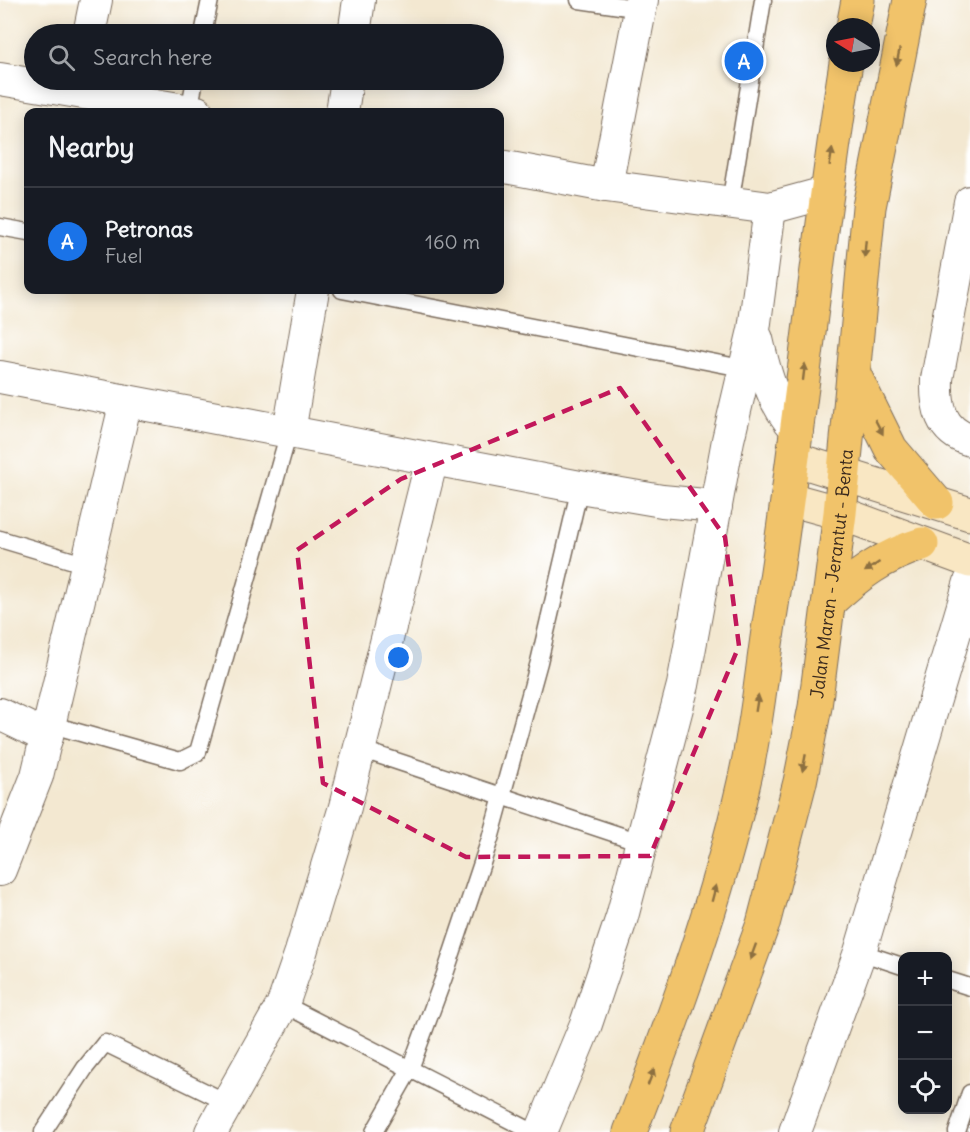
<!DOCTYPE html>
<meta charset="utf-8">
<style>
body{margin:0;font-family:Delius,sans-serif;background:#242831;color:#f1f3f6}
.controls{position:absolute;right:18px;bottom:18px;display:grid;overflow:hidden;border-radius:12px;box-shadow:0 3px 15px #0003}
.controls button{width:54px;height:54px;display:grid;place-items:center;padding:0;border:0;border-bottom:2px solid #363941;background:#171b24;color:#f1f3f6;font:30px sans-serif}
.compass{position:absolute;left:826px;top:18px;width:54px;height:54px;border-radius:50%;background:#171b24;box-shadow:0 3px 15px #0003;rotate:280deg}
.you{position:absolute;left:399px;top:658px;width:21px;height:21px;margin:-15px;border:4px solid #fff;border-radius:50%;background:#1a73e8;box-shadow:0 0 0 9px #1a73e833}
.badge{display:grid;place-items:center;width:39px;height:39px;border-radius:50%;background:#1a73e8;color:#fff;font-size:20px;font-weight:700}
.pin{position:absolute;translate:-50% -50%;border:3px solid #fff;box-shadow:0 2px 6px #0006}
.list{margin:0;padding:0;list-style:none}
h2{display:flex;justify-content:space-between;align-items:center;height:78px;margin:0;padding:0 24px;font-size:26px}
h2 small{font-size:20px;font-weight:400;color:#9ea1a6}
.list li{display:grid;grid-template-columns:39px 1fr auto;gap:18px;align-items:center;box-sizing:border-box;height:108px;padding:0 24px;border-top:2px solid #363941}
.list b{display:block;font-size:22px;white-space:nowrap}
.list p{margin:0;font-size:20px;white-space:nowrap;color:#9ea1a6}
.list em{font-size:20px;font-style:normal;color:#9ea1a6}
.icon{flex:none;width:33px;height:33px;fill:none;stroke:currentColor;stroke-width:2;stroke-linecap:round;stroke-linejoin:round}
.map{position:relative;flex:none;width:970px;height:1132px;overflow:hidden}
.search{position:absolute;background:#171b24;box-shadow:0 3px 15px #0003;left:24px;top:24px;width:480px;height:66px;display:flex;align-items:center;gap:15px;box-sizing:border-box;padding:0 21px;border-radius:33px;color:#9ea1a6;font-size:22px}
.panel{position:absolute;background:#171b24;box-shadow:0 3px 15px #0003;left:24px;top:108px;width:480px;height:186px;border-radius:12px}
.map>svg:first-child{display:block}
.lines{fill:none;stroke-linecap:round;stroke-linejoin:round}
.lane-casing{stroke:#7b6c5d;stroke-width:19}
.street-casing{stroke:#7b6c5d;stroke-width:34}
.secondary-casing{stroke:#7b6c5d;stroke-width:35}
.primary-casing{stroke:#7b6c5d;stroke-width:35}
.lane{stroke:#fff;stroke-width:16}
.street{stroke:#fff;stroke-width:32}
.secondary{stroke:#f9e7c3;stroke-width:33}
.primary{stroke:#f1c36a;stroke-width:33}
.oneway{fill:#8d6f40}
.marked{fill:none;stroke:#c2185b;stroke-width:4.5;stroke-dasharray:12 8;stroke-linejoin:round}
.labels{text-anchor:middle;dominant-baseline:central;stroke-width:5;stroke-linejoin:round;paint-order:stroke}
.street-label{font-size:18px;fill:#3b2a1e;stroke:#fff}
</style>
<div class="map">
<svg width="970" height="1132" viewBox="0 0 970 1132">
<rect width="100%" height="100%" fill="#fff"/>
<filter id="ink" filterUnits="userSpaceOnUse"><feTurbulence type="fractalNoise" baseFrequency=".0167" numOctaves="2"/><feDisplacementMap in="SourceGraphic" scale="12" xChannelSelector="R" yChannelSelector="G"/><feConvolveMatrix kernelMatrix="1 2 1 2 8 2 1 2 1" color-interpolation-filters="sRGB"/></filter>
<filter id="wash" filterUnits="userSpaceOnUse"><feTurbulence type="fractalNoise" baseFrequency=".008" numOctaves="4" result="noise"/><feDisplacementMap in="SourceGraphic" scale="24" xChannelSelector="R" yChannelSelector="G"/><feGaussianBlur stdDeviation="1.35" result="paint"/><feColorMatrix in="noise" values="0 0 0 0 0 0 0 0 0 0 0 0 0 0 0 0 0 1.4 0 .05"/><feComposite in="paint" operator="in"/></filter>
<g filter="url(#wash)">
<rect width="100%" height="100%" fill="#f3e8d1"/>
</g>
<g filter="url(#ink)">
<g class="lines">
<defs>
<g id="lane">
<polyline points="579,0 641,9"/>
<polyline points="203,34 210,0"/>
<polyline points="189,111 195,80"/>
<polyline points="730,204 763,0"/>
<polyline points="0,227 28,232"/>
<polyline points="342,290 747,369"/>
<polyline points="0,539 87,565"/>
<polyline points="49,724 180,761 198,752 289,432"/>
<polyline points="360,749 643,843"/>
<polyline points="860,952 902,966"/>
<polyline points="948,980 970,987"/>
<polyline points="283,1004 533,1132"/>
<polyline points="43,1132 85,1068 105,1043 228,1103"/>
<polyline points="374,1132 410,1069 444,977 490,839 539,662 580,487"/>
<polyline points="957,1132 970,1093"/>
</g>
<g id="street">
<polyline points="89,34 96,0"/>
<polyline points="354,34 359,0"/>
<polyline points="0,79 197,112"/>
<polyline points="342,112 347,80"/>
<polyline points="500,166 606,186 770,208 825,193"/>
<polyline points="606,186 642,0"/>
<path d="M970,202L937,379C936,406 940,431 970,440"/>
<path d="M757,339C765,373 772,403 797,430"/>
<polyline points="0,377 580,487 662,501 716,506"/>
<polyline points="289,432 313,290"/>
<polyline points="0,714 47,737"/>
<polyline points="0,870 37,776 126,401"/>
<polyline points="211,1132 283,1004 301,952 345,807 432,459"/>
<polyline points="541,1132 586,1024 622,917 683,685 728,440 754,330 770,208"/>
<polyline points="795,1132 860,952 970,582"/>
</g>
<g id="secondary">
<polyline points="794,459 970,514"/>
<polyline points="789,499 840,513 970,561"/>
</g>
<g id="primary">
<polyline points="853,27 858,0"/>
<polyline points="855,376 891,449 937,503"/>
<path d="M829,602C858,575 883,556 922,544"/>
<path d="M630,1132C674,1018 717,902 744,782C756,731 761,677 769,624C799,438 816,250 846,63"/>
<path id="s1" d="M687,1132L763,924L800,782L815,707L840,513L869,207L910,0"/>
</g>
</defs>
<!-- lane casing -->
<use href="#lane" class="lane-casing"/>
<!-- street casing -->
<use href="#street" class="street-casing"/>
<!-- secondary casing -->
<use href="#secondary" class="secondary-casing"/>
<!-- primary casing -->
<use href="#primary" class="primary-casing"/>
<!-- lane -->
<use href="#lane" class="lane"/>
<!-- street -->
<use href="#street" class="street"/>
<!-- secondary -->
<use href="#secondary" class="secondary"/>
<!-- primary -->
<use href="#primary" class="primary"/>
</g>
<!-- one-way arrows -->
<defs><path id="oneway-solid" d="M-6-.8H1V-3.2L6.5 0L1 3.2V.8H-6Z" transform="scale(1.5)"/></defs>
<g class="oneway">
<use href="#oneway-solid" transform="translate(898 57) rotate(101)"/>
<use href="#oneway-solid" transform="translate(831 157) rotate(-81)"/>
<use href="#oneway-solid" transform="translate(865 249) rotate(95)"/>
<use href="#oneway-solid" transform="translate(804 372) rotate(-83)"/>
<use href="#oneway-solid" transform="translate(879 427) rotate(62)"/>
<use href="#oneway-solid" transform="translate(872 567) rotate(147)"/>
<use href="#oneway-solid" transform="translate(757 703) rotate(-81)"/>
<use href="#oneway-solid" transform="translate(804 763) rotate(101)"/>
<use href="#oneway-solid" transform="translate(714 893) rotate(-75)"/>
<use href="#oneway-solid" transform="translate(753 952) rotate(110)"/>
<use href="#oneway-solid" transform="translate(651 1077) rotate(-69)"/>
</g>
</g>
<!-- marked area -->
<path class="marked" d="M620,388L725,537L739,646L650,856L466,857L323,783L297,550L401,479Z"/>
<g class="labels">
<!-- street labels -->
<g class="street-label">
<text stroke="none"><textPath href="#s1" startOffset="579">Jalan Maran - Jerantut - Benta</textPath></text>
</g>
</g>
</svg>
<div class="controls">
<button>+</button>
<button>−</button>
<button><svg class="icon" aria-label="locate" viewBox="0 0 24 24"><circle cx="12" cy="12" r="6"/><path d="M12 2v4M12 18v4M2 12h4M18 12h4"/></svg></button>
</div>
<svg class="compass" viewBox="-18 -18 36 36"><path d="M0-13l5 13h-10z" fill="#e53935"/><path d="M0 13l5-13h-10z" fill="#9ea1a6"/></svg>
<div class="you"></div>
<div class="pin badge" style="left:744px;top:61px">A</div>
<div class="search"><svg class="icon" aria-label="search" viewBox="0 0 24 24"><circle cx="10" cy="10" r="6"/><path d="M15 15l6 6"/></svg>Search here</div>
<section class="panel">
<h2>Nearby<small></small></h2>
<ul class="list">
<li><span class="badge">A</span><div><b>Petronas</b><p>Fuel</p></div><em>160 m</em></li>
</ul>
</section>
</div>
